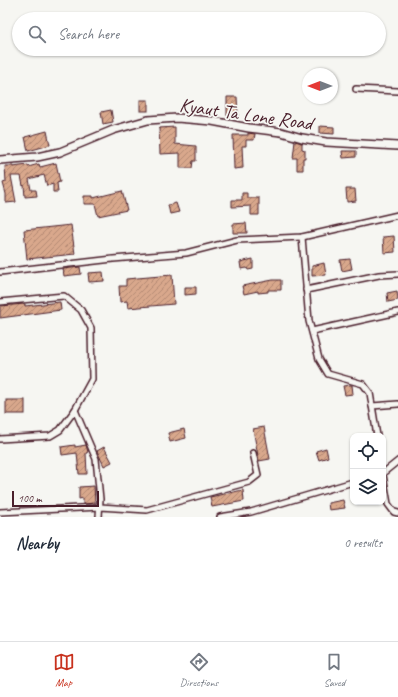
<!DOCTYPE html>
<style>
body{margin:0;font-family:Caveat,sans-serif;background:#f2f2f3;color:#1f2937}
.controls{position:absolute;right:12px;bottom:12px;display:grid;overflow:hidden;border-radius:8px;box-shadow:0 1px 3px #0004}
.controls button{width:36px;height:36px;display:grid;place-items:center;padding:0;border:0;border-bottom:1px solid #e0e1e3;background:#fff;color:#1f2937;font:20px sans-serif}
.compass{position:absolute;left:302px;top:68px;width:36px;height:36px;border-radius:50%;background:#fff;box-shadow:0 1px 3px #0004;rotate:270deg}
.scale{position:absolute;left:12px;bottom:10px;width:87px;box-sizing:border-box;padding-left:4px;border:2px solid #4a1f2b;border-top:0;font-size:11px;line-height:14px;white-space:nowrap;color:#4a1f2b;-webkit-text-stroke:3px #f6f6f2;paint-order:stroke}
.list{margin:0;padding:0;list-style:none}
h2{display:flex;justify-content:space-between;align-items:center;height:52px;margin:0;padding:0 16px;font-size:17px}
h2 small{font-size:13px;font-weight:400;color:#747a83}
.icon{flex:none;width:22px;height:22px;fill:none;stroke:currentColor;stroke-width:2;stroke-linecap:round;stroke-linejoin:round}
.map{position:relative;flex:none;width:398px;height:517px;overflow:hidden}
.search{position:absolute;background:#fff;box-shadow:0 1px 3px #0004;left:12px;right:12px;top:12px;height:44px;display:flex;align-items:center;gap:10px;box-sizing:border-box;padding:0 14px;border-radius:22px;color:#747a83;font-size:15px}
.sheet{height:124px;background:#fff}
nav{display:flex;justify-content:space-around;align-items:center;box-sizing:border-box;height:56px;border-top:1px solid #e0e1e3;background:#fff;font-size:11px;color:#747a83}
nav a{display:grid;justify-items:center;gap:2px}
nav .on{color:#c8321e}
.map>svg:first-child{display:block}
.building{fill:url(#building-hatch);stroke:#4a1f2b}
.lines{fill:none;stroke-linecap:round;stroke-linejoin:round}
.minor-casing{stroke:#4a1f2b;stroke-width:8}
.secondary-casing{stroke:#4a1f2b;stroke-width:10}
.minor{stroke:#f6f6f2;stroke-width:5}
.secondary{stroke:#f6f6f2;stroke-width:7}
.labels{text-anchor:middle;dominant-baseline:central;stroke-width:3.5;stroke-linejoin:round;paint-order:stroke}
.street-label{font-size:20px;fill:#4a1f2b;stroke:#f6f6f2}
</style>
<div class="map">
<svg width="398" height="517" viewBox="0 0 398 517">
<defs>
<pattern id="building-hatch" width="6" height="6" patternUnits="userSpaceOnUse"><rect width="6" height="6" fill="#d9a88c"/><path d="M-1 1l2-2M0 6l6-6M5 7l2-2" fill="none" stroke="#b28873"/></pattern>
</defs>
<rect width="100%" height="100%" fill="#f6f6f2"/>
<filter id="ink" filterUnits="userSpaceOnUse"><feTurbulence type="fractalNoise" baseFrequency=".025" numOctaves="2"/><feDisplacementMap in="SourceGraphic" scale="8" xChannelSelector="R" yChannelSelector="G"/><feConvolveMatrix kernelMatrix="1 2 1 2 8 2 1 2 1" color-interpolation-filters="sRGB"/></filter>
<g filter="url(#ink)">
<!-- building -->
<g class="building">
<polygon points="227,97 237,97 238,116 227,116"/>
<rect x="140" y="100" width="8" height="11"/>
<polygon points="111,110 113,122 103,124 101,112"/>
<polygon points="320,126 334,127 334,134 320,133"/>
<polygon points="175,127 175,144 196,146 196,161 193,161 192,168 180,168 180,153 160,154 159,128"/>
<polygon points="47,131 50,145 28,151 25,137"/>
<polygon points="248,133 255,134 254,140 246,140 246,146 242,146 243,168 234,169 233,135 248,135"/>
<polygon points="295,141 302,143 302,149 305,150 305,158 303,158 303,170 297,170 297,158 293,158"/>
<polygon points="342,151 356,151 356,157 343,158"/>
<polygon points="56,163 60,182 57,183 58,192 53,192 53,184 47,186 44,175 29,179 31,190 36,190 37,196 25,197 24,185 23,186 21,176 11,176 16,202 6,203 6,194 3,183 6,182 5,166 13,166 13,167 28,165 28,167 39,164 40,167"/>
<polygon points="346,189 355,189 356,201 347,202"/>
<polygon points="122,191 127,210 98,216 95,204 84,204 84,196 93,196 93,198"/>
<polygon points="242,193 247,193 247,198 259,198 259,215 251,215 251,206 232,207 232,200 242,200"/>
<polygon points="176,203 179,212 170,214 168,205"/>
<polygon points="246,223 247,233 233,233 233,224"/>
<polygon points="71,225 75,254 27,259 24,230"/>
<polygon points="394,236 395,252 384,253 383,237"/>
<polygon points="253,259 253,269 248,270 247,268 241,269 240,262"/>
<polygon points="350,259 352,269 342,271 340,260"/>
<polygon points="324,263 326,275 312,276 312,266"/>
<polygon points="80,267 81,274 64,276 63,269"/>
<polygon points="103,272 104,281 89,282 88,273"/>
<polygon points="172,275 174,304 128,308 127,301 120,302 119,286 126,286 126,279"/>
<polygon points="273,280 281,280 281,290 268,290 268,292 258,293 258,291 244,294 242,286"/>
<polygon points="185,287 196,287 196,294 185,295"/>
<polygon points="397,291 398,300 388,302 387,293"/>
<polygon points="60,302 61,310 0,318 0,306 25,304 25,306"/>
<polygon points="350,385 352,385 353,394 345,395 343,386"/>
<rect x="6" y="400" width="19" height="14"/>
<polygon points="264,427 270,459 259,461 253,429"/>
<polygon points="184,429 186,438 170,442 168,433"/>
<polygon points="75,445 75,447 86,445 88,452 86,453 87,474 79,474 77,453 62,455 61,447"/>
<polygon points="104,447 112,462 104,466 97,451"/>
<polygon points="326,448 328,457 319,460 316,451"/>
<polygon points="94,486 95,503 83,504 83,498 79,499 79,487"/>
<polygon points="243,490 244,501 212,507 210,497"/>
<polygon points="343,500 345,508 329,510 328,503"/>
</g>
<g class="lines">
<defs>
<g id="minor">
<polyline points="356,89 398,91"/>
<polyline points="302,237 309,321 319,359 328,374 363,384 370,393 377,436"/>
<polyline points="0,272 113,259 186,253 237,240 302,237 398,215"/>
<polyline points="306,290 379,275 398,274"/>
<polyline points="0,302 64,296 81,310 91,328 92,379 75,410 60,430 50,436 0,439"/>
<polyline points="312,331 398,312"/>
<polyline points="372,406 398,404"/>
<polyline points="75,410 96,459 100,499 99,517"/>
<polyline points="383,473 398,461"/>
<polyline points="383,475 388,504 394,512 398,513"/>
<polyline points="0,512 100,507 147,510 249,482 258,475 253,453"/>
<polyline points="220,517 251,512 353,482"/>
</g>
<polyline id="secondary" points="0,160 37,157 60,152 113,130 148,120 177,118 212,121 249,128 281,132 302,138 326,142 398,146"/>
</defs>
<!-- minor casing -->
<use href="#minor" class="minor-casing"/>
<!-- secondary casing -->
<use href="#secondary" class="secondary-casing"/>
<!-- minor -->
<use href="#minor" class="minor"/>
<!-- secondary -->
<use href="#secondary" class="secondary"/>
</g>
</g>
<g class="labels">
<!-- street labels -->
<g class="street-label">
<text transform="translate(246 114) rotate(8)">Kyaut Ta Lone Road</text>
</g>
</g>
</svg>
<div class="controls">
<button><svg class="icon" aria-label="locate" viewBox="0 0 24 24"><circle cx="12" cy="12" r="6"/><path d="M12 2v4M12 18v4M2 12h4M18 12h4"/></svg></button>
<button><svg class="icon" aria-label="layers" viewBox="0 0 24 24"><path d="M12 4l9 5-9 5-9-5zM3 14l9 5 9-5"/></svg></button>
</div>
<svg class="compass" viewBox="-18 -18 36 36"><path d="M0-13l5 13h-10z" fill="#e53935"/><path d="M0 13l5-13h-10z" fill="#747a83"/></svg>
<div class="scale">100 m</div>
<div class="search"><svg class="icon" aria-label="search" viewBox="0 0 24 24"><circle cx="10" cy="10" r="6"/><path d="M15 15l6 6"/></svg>Search here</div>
</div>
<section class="sheet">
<h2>Nearby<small>0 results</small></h2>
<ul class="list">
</ul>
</section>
<nav>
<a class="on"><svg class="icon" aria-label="map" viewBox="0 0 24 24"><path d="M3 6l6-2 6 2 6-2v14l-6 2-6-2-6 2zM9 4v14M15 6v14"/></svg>Map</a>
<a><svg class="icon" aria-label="directions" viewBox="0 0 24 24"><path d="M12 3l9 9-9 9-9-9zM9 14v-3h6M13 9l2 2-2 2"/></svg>Directions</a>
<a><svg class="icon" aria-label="saved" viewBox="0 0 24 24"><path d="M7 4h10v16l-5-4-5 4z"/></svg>Saved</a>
</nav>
